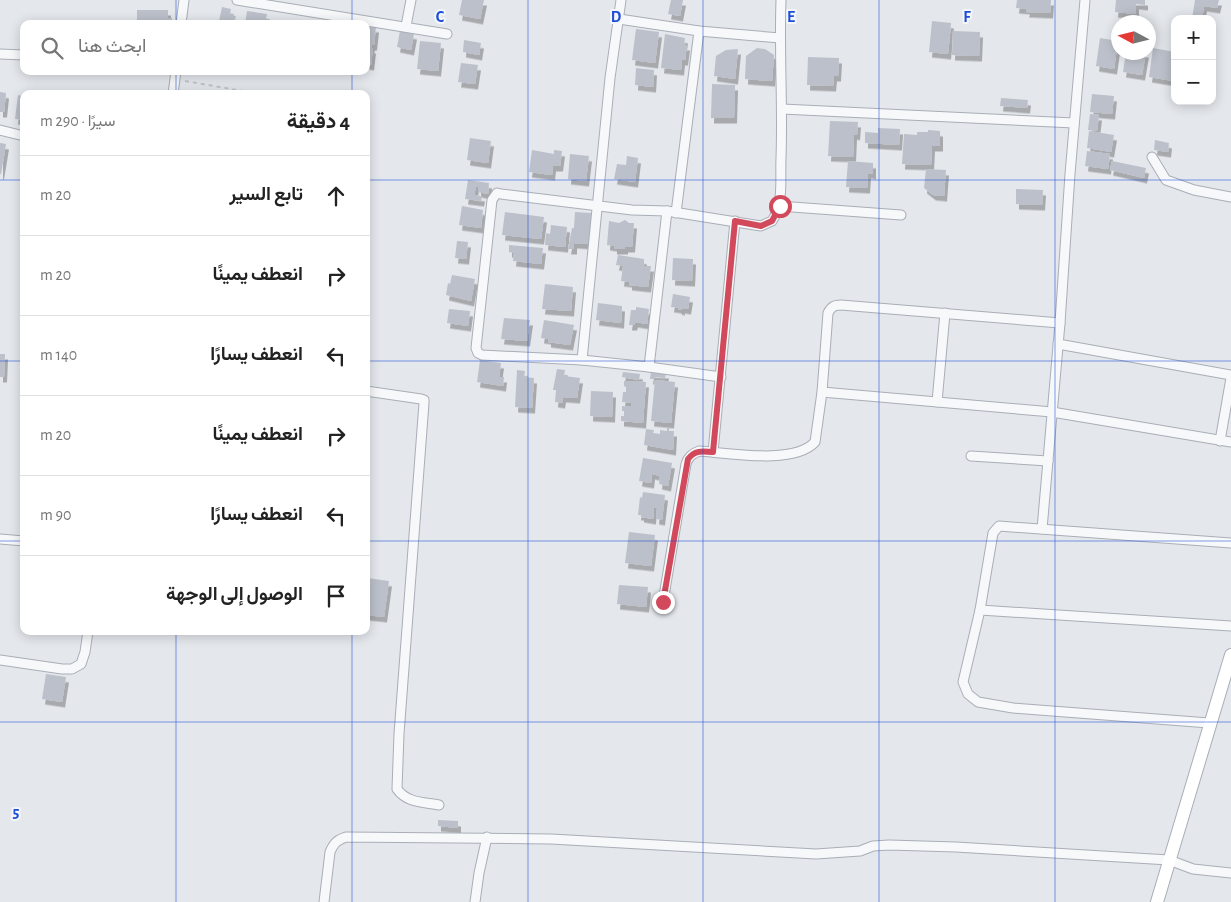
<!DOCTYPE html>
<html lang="ar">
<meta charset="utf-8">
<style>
body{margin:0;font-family:"Alegreya Sans",Vazirmatn,sans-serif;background:#f6f6f6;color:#222;direction:rtl}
.controls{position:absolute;right:15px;top:15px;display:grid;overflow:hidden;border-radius:10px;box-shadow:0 2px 12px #0003}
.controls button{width:45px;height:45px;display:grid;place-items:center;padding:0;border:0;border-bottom:1px solid #e0e0e0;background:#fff;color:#222;font:25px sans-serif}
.compass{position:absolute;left:1111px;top:15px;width:45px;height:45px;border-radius:50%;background:#fff;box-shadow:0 2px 12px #0003;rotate:277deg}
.stop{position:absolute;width:15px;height:15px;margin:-11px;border:4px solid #d1495b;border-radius:50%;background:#fff}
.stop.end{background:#d1495b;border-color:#fff;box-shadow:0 1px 5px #0008}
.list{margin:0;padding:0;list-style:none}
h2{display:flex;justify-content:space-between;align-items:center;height:65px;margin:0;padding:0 20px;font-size:21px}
h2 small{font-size:16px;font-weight:400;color:#767676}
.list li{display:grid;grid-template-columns:32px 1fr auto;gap:15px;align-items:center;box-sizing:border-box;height:80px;padding:0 20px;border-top:1px solid #e0e0e0}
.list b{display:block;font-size:19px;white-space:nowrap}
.list em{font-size:16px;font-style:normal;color:#767676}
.icon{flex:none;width:28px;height:28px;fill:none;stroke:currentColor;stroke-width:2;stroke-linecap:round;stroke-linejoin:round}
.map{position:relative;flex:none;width:1231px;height:902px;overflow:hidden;direction:ltr}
.search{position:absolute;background:#fff;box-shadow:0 2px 12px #0003;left:20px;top:20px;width:350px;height:55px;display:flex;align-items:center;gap:12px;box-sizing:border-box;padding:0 18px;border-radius:10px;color:#767676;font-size:19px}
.panel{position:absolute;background:#fff;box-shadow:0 2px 12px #0003;left:20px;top:90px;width:350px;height:545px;border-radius:10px;direction:rtl}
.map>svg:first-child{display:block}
.building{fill:#bbc0ca;filter:url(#shadow)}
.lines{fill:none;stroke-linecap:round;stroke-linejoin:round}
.minor-casing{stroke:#a9aeb7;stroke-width:11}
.secondary-casing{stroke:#a9aeb7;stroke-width:14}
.path{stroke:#c2c5cb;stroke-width:2;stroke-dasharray:4 4;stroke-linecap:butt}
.minor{stroke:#f7f8fa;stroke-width:9}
.secondary{stroke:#fff;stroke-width:12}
.route{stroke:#d1495b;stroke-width:6}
.grid{fill:none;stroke:#1d4ed8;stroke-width:1;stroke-opacity:0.55}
.grid-label{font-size:16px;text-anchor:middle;font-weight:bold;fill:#1d4ed8;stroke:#f4f6f9;stroke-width:4;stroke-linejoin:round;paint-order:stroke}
</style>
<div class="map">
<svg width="1231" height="902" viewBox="0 0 1231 902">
<defs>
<filter id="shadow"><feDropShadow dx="3" dy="5.5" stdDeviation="0" flood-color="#0004"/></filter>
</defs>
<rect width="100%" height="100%" fill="#e4e7ec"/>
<!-- building -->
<g class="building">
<polygon points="462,0 484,0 480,19 459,15"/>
<polygon points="671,0 683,0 680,16 668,14"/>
<polygon points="1017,0 1051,0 1050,13 1026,12 1027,9 1016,8"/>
<polygon points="1116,0 1145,0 1145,5 1136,4 1136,14 1115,12"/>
<polygon points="1195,0 1219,0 1217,8 1204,6 1202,19 1192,19"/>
<polygon points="222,7 231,9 230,15 236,16 234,24 215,24 215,20 219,21"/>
<polygon points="137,10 168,10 168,18 172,18 172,24 133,24 133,20 137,20"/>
<polygon points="247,11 267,14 265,24 245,24"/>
<polygon points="932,21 951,23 948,54 929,52"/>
<polygon points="366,26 376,27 374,45 372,45 371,48 373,48 371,65 366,64"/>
<polygon points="636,29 659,32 655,63 632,60"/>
<polygon points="400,31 414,34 411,50 397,47"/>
<polygon points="953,31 980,32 979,56 952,55"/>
<polygon points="665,34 685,38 684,45 687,45 685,60 682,60 681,70 661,68"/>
<polygon points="1100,38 1118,41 1114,69 1096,66"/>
<polygon points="464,40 481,43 479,55 463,52"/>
<polygon points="420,41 441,43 438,71 417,69"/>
<polygon points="757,48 765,49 774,55 772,81 745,79 746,56"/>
<polygon points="1153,48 1175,52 1173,81 1149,77"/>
<polygon points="738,49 735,79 714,76 716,56 726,50"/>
<polygon points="1126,52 1146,52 1142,75 1123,72"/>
<polygon points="808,57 839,58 838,76 834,76 833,86 807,85"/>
<polygon points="461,63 478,65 475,84 458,82"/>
<polygon points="636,68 654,70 653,87 635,85"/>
<polygon points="712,84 735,85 734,118 711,118"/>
<polygon points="0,92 6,93 4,112 0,112"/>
<polygon points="1092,94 1114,96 1112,114 1090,112"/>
<polygon points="18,95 24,96 24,120 15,119"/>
<polygon points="1001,98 1028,100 1027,108 1000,106"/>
<polygon points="1090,114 1099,115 1097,131 1088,130"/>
<polygon points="830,121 858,122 857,135 854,134 853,157 828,156"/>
<polygon points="878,128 900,129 899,145 865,143 865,132 878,133"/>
<polygon points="928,130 940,131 940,146 932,146 931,165 902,164 904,134 917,135 917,132 928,132"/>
<polygon points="1089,131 1114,135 1111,152 1087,148"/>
<polygon points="470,138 491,141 488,163 467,160"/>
<polygon points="1155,140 1169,143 1168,152 1154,150"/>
<polygon points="0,143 6,144 1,174 0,174"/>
<polygon points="532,150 554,154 554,150 562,151 560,166 553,166 552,175 529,172"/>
<polygon points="1087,151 1110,154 1108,169 1085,166"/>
<polygon points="570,154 589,156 586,181 568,179"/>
<polygon points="627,156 638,158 635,182 614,179 617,164 626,165"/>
<polygon points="848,161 873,163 873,174 868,173 867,188 846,187"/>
<polygon points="1112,161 1146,168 1144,178 1110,170"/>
<polygon points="23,166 24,166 24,182 20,182"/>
<polygon points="926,169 946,170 944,196 933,195 924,188"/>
<polygon points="468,180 489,183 488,194 478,192 478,187 476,187 474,195 482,196 481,201 465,199"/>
<polygon points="1016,189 1043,190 1042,205 1016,204"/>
<polygon points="462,206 483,210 481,228 459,225"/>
<polygon points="505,212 544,217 541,239 502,235"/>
<polygon points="575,212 591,213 589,244 574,243 574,249 568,249 572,228 574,228"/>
<polygon points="625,220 629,223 634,223 632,247 625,247 625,249 614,249 614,246 607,245 609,221 619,223"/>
<polygon points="551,225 567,227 565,247 545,245 546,233 550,234"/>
<polygon points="457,241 468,242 466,259 455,258"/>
<polygon points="509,245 543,248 541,264 513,261 514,253 509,252"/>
<polygon points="618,255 644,259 644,266 651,266 648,287 629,285 629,282 621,281 623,266 616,265"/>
<polygon points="673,258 693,259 692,281 672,280"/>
<polygon points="452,275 475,279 471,301 446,295 448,283 450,284"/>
<polygon points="545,284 573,287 571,311 542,309"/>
<polygon points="673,294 690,297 688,309 682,308 682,310 678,309 679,308 671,307"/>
<polygon points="598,303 622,306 621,323 596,320"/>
<polygon points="636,307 649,309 647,324 635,322 634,325 629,325 631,310 636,310"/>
<polygon points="449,309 470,311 468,326 447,323"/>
<polygon points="504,318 530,320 527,341 501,339"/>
<polygon points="544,320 574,325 570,345 548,342 548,339 541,338"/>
<polygon points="0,354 5,354 4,377 0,377"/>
<polygon points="480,360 501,363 499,377 504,377 503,386 477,382"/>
<polygon points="557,369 565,370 564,376 580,378 577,398 563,397 562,403 555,402 556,390 553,390"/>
<polygon points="517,370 525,371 524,377 534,378 532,408 515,407"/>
<polygon points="623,372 640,374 639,380 622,377"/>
<polygon points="651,372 666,373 665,378 655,377 655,379 650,379"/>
<polygon points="655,380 675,382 671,423 651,421"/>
<polygon points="624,381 646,382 643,423 621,421 621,416 624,416 624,411 622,411 622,406 631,407 631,403 622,402 623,392 626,392 626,387 624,386"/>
<polygon points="591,391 613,392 612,417 590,416"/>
<polygon points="667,427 669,427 669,431 674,431 673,450 644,445 646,429 654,430 653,433 660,434 660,430 667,431"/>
<polygon points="643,458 672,463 668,486 659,484 660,476 652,474 651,483 639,481"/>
<polygon points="643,492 665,495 662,520 656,519 657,508 654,507 653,519 641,517 641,515 638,515 640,497 642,498"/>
<polygon points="629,532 655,535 651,566 625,563"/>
<polygon points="367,578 389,581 384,617 366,615"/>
<polygon points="619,585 648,587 646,607 617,604"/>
<polygon points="46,674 66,677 62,702 42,699"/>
<polygon points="438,820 458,821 458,828 438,826"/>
</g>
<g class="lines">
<defs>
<g id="minor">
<polyline points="237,0 447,34"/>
<polyline points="619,19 699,31 780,38"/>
<polyline points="181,24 184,0"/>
<polyline points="406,26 411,0"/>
<polyline points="0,54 24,55"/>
<polyline points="173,94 176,71"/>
<polyline points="782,109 1074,123"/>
<polyline points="0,130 24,136"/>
<polyline points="1152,157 1166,180 1194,190 1231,197"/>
<polyline points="779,206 901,215"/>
<polyline points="676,213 699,31"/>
<polyline points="1058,344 1231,375"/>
<polyline points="582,360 610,78 621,0"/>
<polyline points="649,367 667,211"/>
<path d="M721,377L649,367L582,360L482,355L478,353L476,348L492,200L497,193L501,194L632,210L667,211L761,226L772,221C784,203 780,179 781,158C783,105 779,53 781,0"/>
<path d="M366,391L421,399L424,400V403L399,734L397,789C407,803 423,802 439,805"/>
<polyline points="822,392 1052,412 1231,442"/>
<polyline points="937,402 945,313"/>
<polyline points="1220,441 1231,378"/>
<polyline points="713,452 735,221"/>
<polyline points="971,456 1048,461"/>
<polyline points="1042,529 1060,323 1070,174 1085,0"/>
<polyline points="0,539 24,541"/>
<path d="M663,602L686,464C688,457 692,454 699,451C729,453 794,465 815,442L822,392L828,313C831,307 834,305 841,305L1060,323"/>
<polyline points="980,610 1231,626"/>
<polyline points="0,660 62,669 72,669 81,664 85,652 88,631"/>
<polyline points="1209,723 1013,708 978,702 968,694 963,682 980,610 993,533 999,526 1231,543"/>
<path d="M324,902L330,852C334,843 337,840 346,837L551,839L816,854L860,851L873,846L889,845L956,847L1169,860L1193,869L1231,873"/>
<polyline points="475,902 479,873 487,837"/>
</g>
<polyline id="secondary" points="1157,902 1231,655"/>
</defs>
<!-- minor casing -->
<use href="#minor" class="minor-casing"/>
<!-- secondary casing -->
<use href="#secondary" class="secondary-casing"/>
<!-- path -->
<polyline class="path" points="185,81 260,94"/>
<!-- minor -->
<use href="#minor" class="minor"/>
<!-- secondary -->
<use href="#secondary" class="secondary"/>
</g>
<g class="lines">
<!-- route -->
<path class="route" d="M663,602L688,459C695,450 702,451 713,452L735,221L761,226L772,221L780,206"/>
</g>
<!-- grid -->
<path class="grid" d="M176,0V24M352,0V24M528,0V902M703,0V902M879,0V902M1055,0V902M176,71V94M352,71V94M0,180H24M366,180H1231M0,361H24M366,361H1231M0,541H24M366,541H1231M176,631V902M352,631V902M0,722H1231"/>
<g class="grid-label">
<text x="440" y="22">C</text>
<text x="616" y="22">D</text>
<text x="791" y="22">E</text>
<text x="967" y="22">F</text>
<text x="16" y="817">5</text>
</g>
</svg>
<div class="controls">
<button>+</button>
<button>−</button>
</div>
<svg class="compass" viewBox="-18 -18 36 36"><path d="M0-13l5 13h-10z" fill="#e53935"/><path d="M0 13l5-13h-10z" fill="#767676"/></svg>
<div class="stop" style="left:780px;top:206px"></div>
<div class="stop end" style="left:663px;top:602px"></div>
<div class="search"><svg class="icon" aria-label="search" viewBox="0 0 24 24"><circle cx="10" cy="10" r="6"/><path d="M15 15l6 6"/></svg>ابحث هنا</div>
<section class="panel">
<h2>4 دقيقة<small>سيرًا · 290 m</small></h2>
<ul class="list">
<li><svg class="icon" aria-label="ahead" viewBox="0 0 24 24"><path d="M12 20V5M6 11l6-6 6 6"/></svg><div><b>تابع السير</b></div><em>20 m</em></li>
<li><svg class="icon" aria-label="right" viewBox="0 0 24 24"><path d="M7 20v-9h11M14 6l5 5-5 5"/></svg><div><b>انعطف يمينًا</b></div><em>20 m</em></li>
<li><svg class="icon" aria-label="left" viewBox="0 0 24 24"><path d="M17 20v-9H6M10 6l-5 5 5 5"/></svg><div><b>انعطف يسارًا</b></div><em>140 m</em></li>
<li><svg class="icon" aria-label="right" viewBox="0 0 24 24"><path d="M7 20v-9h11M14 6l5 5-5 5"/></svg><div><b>انعطف يمينًا</b></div><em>20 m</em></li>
<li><svg class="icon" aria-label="left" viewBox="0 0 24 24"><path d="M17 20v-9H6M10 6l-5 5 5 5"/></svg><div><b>انعطف يسارًا</b></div><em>90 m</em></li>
<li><svg class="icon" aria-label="arrive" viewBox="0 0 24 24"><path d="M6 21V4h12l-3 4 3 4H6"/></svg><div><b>الوصول إلى الوجهة</b></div></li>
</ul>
</section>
</div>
